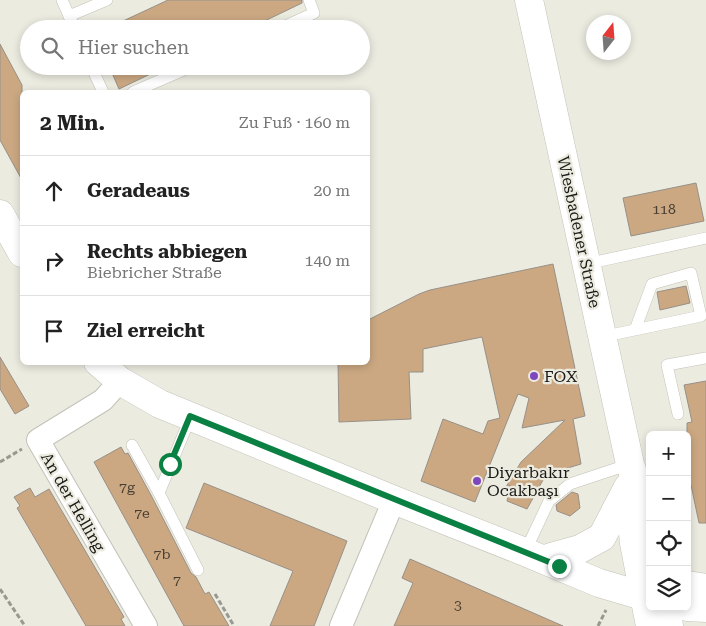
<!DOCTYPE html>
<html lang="de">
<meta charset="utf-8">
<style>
body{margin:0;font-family:"Roboto Serif",serif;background:#f2f2f2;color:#222}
.controls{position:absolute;right:15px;bottom:15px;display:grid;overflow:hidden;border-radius:8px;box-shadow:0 2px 8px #0003}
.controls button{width:45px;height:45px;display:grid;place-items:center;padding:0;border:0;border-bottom:1px solid #e0e0e0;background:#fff;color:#222;font:25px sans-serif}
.compass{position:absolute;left:586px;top:15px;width:45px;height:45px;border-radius:50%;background:#fff;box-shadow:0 2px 8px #0003;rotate:17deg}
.stop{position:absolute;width:15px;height:15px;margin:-11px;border:4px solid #0b8043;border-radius:50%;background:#fff}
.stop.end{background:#0b8043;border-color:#fff;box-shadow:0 1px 5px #0008}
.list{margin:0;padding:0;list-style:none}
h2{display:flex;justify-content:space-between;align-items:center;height:65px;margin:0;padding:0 20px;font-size:21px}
h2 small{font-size:16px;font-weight:400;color:#767676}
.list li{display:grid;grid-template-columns:32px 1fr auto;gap:15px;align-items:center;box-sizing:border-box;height:70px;padding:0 20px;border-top:1px solid #e0e0e0}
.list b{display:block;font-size:19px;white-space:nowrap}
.list p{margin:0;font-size:16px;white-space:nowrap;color:#767676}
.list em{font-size:16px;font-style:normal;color:#767676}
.icon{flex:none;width:28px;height:28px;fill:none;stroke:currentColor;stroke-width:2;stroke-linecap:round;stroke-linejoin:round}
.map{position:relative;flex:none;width:706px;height:626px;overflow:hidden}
.search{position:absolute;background:#fff;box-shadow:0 2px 8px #0003;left:20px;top:20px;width:350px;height:55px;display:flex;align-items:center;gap:12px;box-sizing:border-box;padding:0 18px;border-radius:28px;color:#767676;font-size:19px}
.panel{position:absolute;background:#fff;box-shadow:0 2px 8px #0003;left:20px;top:90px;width:350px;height:275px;border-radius:8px}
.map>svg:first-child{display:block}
.building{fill:#cba882;stroke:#979088}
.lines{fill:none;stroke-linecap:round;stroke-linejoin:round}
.lane-casing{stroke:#c3c2b8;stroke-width:12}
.street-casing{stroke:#c3c2b8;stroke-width:24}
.secondary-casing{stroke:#c3c2b8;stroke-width:29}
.path{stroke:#9a9991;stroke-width:3;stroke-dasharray:5 2.5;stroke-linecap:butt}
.lane{stroke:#fff;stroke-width:11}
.street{stroke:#fff;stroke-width:22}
.secondary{stroke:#fff;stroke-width:28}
.route{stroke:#0b8043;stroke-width:6}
.poi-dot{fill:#7f47be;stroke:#ecebe0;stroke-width:2}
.labels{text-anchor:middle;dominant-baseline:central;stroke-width:4.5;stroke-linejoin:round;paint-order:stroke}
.number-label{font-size:14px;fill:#473e32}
.street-label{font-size:16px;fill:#1b1a17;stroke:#ecebe0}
.poi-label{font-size:16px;fill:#1b1a17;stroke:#ecebe0;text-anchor:start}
</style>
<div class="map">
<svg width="706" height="626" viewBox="0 0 706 626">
<rect width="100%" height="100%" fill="#ecebe0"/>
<!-- building -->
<g class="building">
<polygon points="168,0 302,0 302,3 248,29 106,29"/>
<polygon points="0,44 22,85 22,180 0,140"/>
<polygon points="109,66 167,66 119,89"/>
<polygon points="696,183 704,221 631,236 623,198"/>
<polygon points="553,264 585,416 573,419 581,464 551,473 550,465 545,475 537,477 543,480 527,509 507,501 510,485 506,487 521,462 565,420 522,428 529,398 518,394 475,502 421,481 443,419 483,434 488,421 500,418 482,337 423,349 423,372 409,372 411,419 339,422 338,362 368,362 368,320 419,294 430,290"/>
<polygon points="686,286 690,303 660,310 657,292"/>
<polygon points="0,357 29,406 15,414 0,389"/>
<polygon points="706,381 706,523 699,523 691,485 687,485 687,423 692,422 684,385"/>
<polygon points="121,447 125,454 128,453 152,497 191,573 196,577 205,594 209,592 229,626 184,626 94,462"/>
<polygon points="204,483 347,541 314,626 270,626 293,571 186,528"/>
<polygon points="30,488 35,497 49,489 124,617 121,619 125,626 86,626 17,508 20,506 14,497"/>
<polygon points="572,492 578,494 580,508 570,516 557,511 556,505"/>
<polygon points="410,559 563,626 394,626 413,583 402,578"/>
</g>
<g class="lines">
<defs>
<g id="lane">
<polyline points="62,0 75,29"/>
<polyline points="69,16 107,0"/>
<polyline points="279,29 314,13 309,0"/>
<polyline points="91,66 103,92"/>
<polyline points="133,92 193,66"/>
<polyline points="586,264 706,238"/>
<polyline points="601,337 701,316 691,273 652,284 635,330"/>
<polyline points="678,414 667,365 706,358"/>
<polyline points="132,445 159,493 198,570"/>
<polyline points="159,493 191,416"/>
<polyline points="525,552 549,501 570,484 630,464"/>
</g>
<g id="street">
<polyline points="120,381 103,400 38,440 146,626"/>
<polyline points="341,626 394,500"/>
</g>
<g id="secondary">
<polyline points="529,0 630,464 650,523"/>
<polyline points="0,214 22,253"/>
<polyline points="98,362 120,381 160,404 394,500 525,552 599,583 650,598"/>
<polyline points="629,494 634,543 650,626"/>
<polyline points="551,557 580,549 602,537 628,487"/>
<polyline points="687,585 706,588"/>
<polyline points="666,607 669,626"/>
<polyline points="687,607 706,608"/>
</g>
</defs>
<!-- lane casing -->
<use href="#lane" class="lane-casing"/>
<!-- street casing -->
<use href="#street" class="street-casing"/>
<!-- secondary casing -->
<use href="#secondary" class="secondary-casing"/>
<!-- path -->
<g class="path">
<polyline points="0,462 22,449"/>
<polyline points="0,589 25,626"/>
<polyline points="215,594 234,626"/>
<polyline points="598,626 606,610"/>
</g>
<!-- lane -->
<use href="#lane" class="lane"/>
<!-- street -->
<use href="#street" class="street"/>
<!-- secondary -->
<use href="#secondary" class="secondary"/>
</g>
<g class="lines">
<!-- route -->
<polyline class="route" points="170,464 190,416 559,566"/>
</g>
<!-- markers -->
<g class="poi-dot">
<circle cx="534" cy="376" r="5"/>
<circle cx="477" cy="481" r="5"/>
</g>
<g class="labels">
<!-- number labels -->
<g class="number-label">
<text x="664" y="209">118</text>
<text x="127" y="487">7g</text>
<text x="142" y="513">7e</text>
<text x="162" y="554">7b</text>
<text x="177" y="580">7</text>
<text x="458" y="605">3</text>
</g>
<!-- street labels -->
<g class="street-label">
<text transform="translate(579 232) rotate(78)">Wiesbadener Straße</text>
<text transform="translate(73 502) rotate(60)">An der Helling</text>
</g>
<!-- poi labels -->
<g class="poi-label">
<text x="544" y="376">FOX</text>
<text x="487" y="472">Diyarbakır<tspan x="487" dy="18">Ocakbaşı</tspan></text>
</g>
</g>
</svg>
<div class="controls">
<button>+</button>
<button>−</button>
<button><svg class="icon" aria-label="locate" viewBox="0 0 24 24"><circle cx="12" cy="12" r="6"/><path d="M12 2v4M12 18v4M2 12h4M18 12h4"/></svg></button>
<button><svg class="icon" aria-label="layers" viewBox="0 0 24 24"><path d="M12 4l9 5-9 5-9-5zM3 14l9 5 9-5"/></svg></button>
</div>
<svg class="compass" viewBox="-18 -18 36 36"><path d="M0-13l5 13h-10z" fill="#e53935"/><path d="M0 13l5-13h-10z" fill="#767676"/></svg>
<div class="stop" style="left:170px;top:464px"></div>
<div class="stop end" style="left:559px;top:566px"></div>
<div class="search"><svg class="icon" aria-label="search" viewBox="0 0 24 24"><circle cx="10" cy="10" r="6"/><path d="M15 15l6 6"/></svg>Hier suchen</div>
<section class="panel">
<h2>2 Min.<small>Zu Fuß · 160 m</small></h2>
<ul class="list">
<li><svg class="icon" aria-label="ahead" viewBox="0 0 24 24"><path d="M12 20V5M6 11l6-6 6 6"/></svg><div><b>Geradeaus</b></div><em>20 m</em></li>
<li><svg class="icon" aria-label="right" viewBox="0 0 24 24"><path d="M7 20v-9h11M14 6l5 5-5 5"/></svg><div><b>Rechts abbiegen</b><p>Biebricher Straße</p></div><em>140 m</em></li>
<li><svg class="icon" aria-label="arrive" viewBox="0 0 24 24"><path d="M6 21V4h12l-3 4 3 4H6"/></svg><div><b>Ziel erreicht</b></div></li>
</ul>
</section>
</div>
